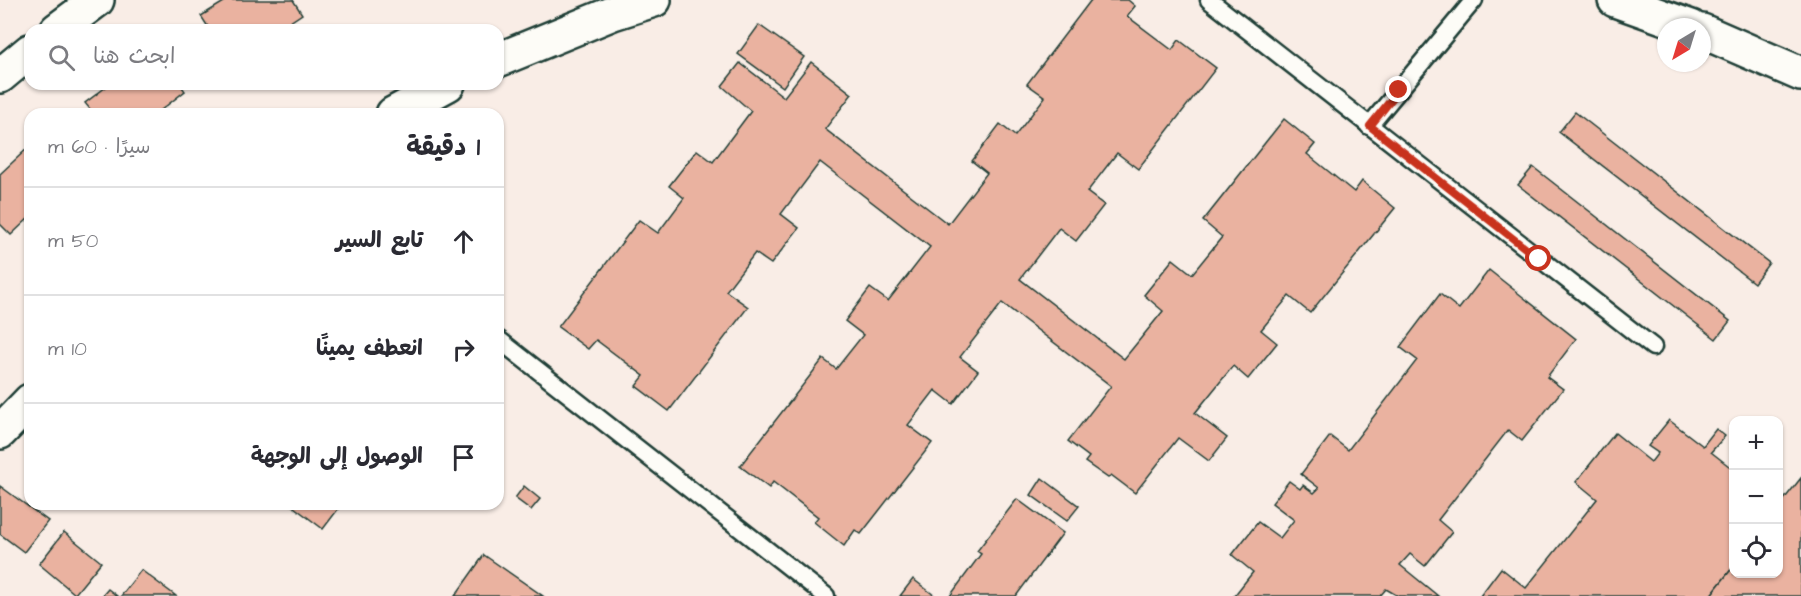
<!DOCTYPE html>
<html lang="ar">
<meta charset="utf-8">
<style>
body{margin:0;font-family:"Architects Daughter","Playpen Sans Arabic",sans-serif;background:#f2f2f3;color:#2b2b33;direction:rtl}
.controls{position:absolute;right:18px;bottom:18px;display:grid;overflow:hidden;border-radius:12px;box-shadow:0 2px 4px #0004}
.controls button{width:54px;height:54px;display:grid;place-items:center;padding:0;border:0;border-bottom:2px solid #e1e1e2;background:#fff;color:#2b2b33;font:30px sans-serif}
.compass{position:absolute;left:1657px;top:18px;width:54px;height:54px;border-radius:50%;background:#fff;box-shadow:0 2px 4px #0004;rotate:218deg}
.stop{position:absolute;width:18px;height:18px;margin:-14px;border:4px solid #c8321e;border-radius:50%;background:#fff}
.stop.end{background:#c8321e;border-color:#fff;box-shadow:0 2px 6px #0008}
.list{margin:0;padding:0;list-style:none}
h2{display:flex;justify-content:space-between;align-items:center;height:78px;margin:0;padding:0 24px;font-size:26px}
h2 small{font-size:20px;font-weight:400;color:#7c7c81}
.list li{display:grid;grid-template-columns:39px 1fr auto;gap:18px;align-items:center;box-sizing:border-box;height:108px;padding:0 24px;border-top:2px solid #e1e1e2}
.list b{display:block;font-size:22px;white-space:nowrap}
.list em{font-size:20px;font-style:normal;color:#7c7c81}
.icon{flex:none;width:33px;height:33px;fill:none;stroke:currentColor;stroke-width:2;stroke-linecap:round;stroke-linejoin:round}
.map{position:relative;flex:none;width:1801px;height:596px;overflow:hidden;direction:ltr}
.search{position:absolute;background:#fff;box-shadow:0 2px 4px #0004;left:24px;top:24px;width:480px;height:66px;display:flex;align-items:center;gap:15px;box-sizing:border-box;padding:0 21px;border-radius:18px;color:#7c7c81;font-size:22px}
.panel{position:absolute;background:#fff;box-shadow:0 2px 4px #0004;left:24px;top:108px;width:480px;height:402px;border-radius:18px;direction:rtl}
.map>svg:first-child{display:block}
.building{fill:#eab2a0;stroke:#1f3d34;stroke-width:1.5}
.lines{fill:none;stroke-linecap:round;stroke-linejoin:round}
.lane-casing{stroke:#1f3d34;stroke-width:21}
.street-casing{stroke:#1f3d34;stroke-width:38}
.lane{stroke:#fdfcf7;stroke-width:16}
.street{stroke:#fdfcf7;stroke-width:33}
.route{stroke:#c8321e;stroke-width:8}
</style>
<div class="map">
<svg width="1801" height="596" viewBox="0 0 1801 596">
<rect width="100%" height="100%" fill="#f9ede6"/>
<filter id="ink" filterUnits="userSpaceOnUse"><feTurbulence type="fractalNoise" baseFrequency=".0167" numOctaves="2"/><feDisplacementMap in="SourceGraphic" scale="12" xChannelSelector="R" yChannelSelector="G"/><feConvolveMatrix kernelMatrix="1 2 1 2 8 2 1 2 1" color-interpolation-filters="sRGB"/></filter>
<g filter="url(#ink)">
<!-- building -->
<g class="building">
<polygon points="227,0 293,0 302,14 278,30 210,30 201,16"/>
<polygon points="1091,0 1128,0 1135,6 1127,16 1172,50 1179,40 1216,68 1138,169 1117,153 1087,192 1104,205 1076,241 1059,228 1020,279 1124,359 1163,311 1144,295 1173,259 1192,274 1222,237 1203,221 1284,119 1315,144 1307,154 1354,192 1362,181 1395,208 1310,313 1289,296 1261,330 1277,343 1248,379 1233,366 1195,413 1227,438 1209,461 1178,438 1135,493 1111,475 1108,478 1085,462 1089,457 1068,441 1111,386 1002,303 960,357 978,371 953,404 935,390 908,425 932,443 861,534 855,530 844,546 814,522 818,517 773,482 769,488 740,466 823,359 836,369 863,335 845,321 870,288 888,301 930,247 820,162 781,214 799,228 771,264 755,253 726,291 748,307 669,411 636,386 644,376 596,340 588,349 558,327 639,220 658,233 684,198 669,186 697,150 713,162 751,111 722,86 740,63 784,97 811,62 852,94 825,129 948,224 987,173 972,161 1000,124 1015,136 1045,97 1027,84"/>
<polygon points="759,25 804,57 783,87 738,54"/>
<polygon points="110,84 180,84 185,91 156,114 94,114 85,103"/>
<polygon points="1575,112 1769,263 1754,283 1559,132"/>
<polygon points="30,146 30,217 11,235 0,224 0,174"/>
<polygon points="1533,167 1730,321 1716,339 1518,185"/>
<polygon points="1489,270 1576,339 1547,377 1563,389 1522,441 1508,430 1438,520 1452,532 1425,566 1410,554 1400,565 1438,596 1398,596 1386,589 1380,596 1234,596 1253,572 1232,555 1258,522 1280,538 1294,520 1272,503 1289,481 1300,489 1303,485 1314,493 1319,488 1301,474 1330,436 1348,450 1417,360 1400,347 1440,294 1459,309"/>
<polygon points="1669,420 1703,446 1716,429 1725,436 1711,452 1734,470 1734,566 1710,596 1480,596 1501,568 1526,588 1597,499 1576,482 1615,433 1651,462 1658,453 1648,446"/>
<polygon points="1042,478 1079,506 1067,521 1031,495"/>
<polygon points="1801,478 1801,596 1710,596 1734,566 1734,574 1778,574 1778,507"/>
<polygon points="0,486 48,521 24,552 0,534"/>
<polygon points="524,486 540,499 531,510 515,498"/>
<polygon points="1017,499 1063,533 1016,596 950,596 981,554 977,551"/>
<polygon points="290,504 342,504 323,529"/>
<polygon points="64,532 101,562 75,594 39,564"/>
<polygon points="484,555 543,596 455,596"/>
<polygon points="141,570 176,596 121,596"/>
<polygon points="913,579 935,596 900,596"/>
<polygon points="108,589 117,596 102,596"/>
</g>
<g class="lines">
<defs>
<g id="lane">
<polyline points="1209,0 1653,347"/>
<polyline points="1369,126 1474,0"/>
<polyline points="498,339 826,596"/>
</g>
<g id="street">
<polyline points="1615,0 1691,27"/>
<polyline points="57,30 97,0"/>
<polyline points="1702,31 1801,74"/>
<polyline points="498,60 613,13 654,0"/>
<polyline points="0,76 30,51"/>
<polyline points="393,114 448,84"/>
<polyline points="0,432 30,401"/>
</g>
</defs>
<!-- lane casing -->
<use href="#lane" class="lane-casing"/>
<!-- street casing -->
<use href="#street" class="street-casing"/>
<!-- lane -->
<use href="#lane" class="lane"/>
<!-- street -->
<use href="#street" class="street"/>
</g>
</g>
<g class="lines" filter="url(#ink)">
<!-- route -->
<polyline class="route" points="1399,90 1370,126 1539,259"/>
</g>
</svg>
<div class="controls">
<button>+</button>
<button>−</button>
<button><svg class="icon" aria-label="locate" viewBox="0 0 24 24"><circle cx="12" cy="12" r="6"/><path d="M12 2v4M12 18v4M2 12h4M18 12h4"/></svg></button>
</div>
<svg class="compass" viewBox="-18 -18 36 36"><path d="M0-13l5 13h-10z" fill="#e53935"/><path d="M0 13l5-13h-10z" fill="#7c7c81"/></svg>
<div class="stop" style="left:1539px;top:259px"></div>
<div class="stop end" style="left:1399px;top:90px"></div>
<div class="search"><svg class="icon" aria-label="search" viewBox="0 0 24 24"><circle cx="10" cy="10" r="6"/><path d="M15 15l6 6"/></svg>ابحث هنا</div>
<section class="panel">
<h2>1 دقيقة<small>سيرًا · 60 m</small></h2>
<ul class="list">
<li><svg class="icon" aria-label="ahead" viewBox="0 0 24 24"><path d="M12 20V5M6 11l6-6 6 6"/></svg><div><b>تابع السير</b></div><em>50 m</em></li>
<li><svg class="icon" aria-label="right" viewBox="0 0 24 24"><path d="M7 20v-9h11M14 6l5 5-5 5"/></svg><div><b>انعطف يمينًا</b></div><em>10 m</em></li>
<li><svg class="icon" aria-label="arrive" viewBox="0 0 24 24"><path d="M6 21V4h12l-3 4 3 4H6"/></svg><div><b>الوصول إلى الوجهة</b></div></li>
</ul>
</section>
</div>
